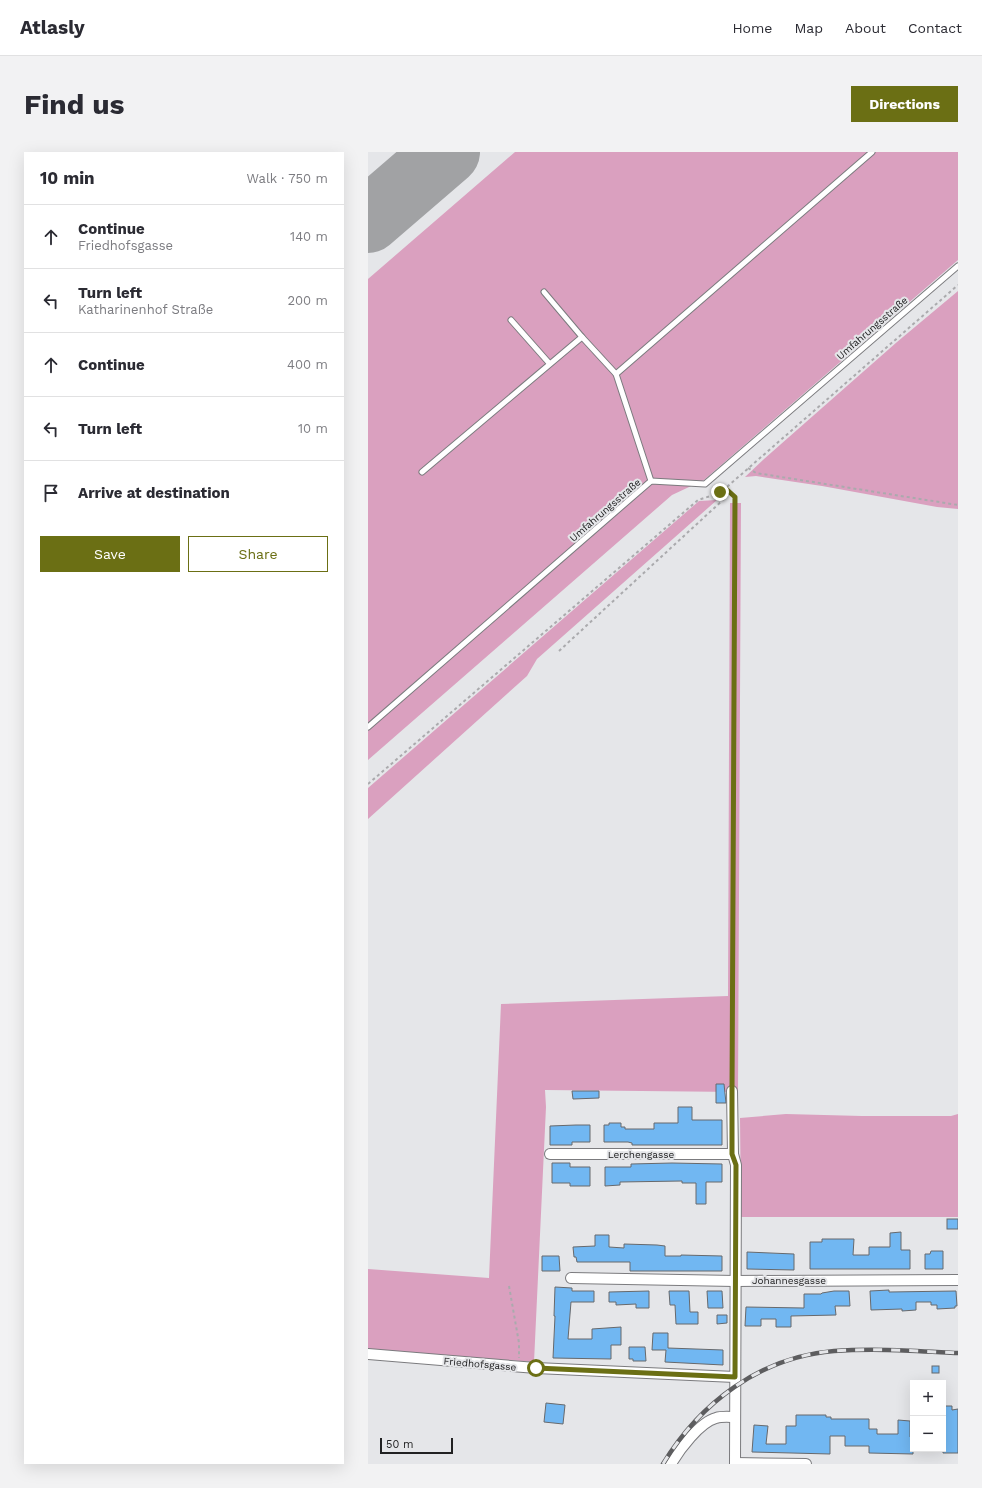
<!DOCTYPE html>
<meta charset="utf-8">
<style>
body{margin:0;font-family:"Work Sans",sans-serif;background:#f2f2f3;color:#2b2b33}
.controls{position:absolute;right:12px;bottom:12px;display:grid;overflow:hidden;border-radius:0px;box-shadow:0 4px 16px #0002}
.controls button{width:36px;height:36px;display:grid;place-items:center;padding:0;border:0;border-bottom:1px solid #e1e1e2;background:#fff;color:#2b2b33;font:20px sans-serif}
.scale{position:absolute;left:12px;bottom:10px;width:73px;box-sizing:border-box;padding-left:4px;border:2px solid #212122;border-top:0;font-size:11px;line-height:14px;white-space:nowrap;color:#212122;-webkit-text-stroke:3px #e5e6e9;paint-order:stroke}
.stop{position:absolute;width:12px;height:12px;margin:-9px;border:3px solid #6b6f14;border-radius:50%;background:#fff}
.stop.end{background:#6b6f14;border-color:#fff;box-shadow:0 1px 4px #0008}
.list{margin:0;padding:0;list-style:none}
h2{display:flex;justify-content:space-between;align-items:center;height:52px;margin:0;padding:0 16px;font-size:17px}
h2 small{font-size:13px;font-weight:400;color:#7c7c81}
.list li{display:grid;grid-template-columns:26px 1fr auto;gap:12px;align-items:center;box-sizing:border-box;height:64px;padding:0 16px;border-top:1px solid #e1e1e2}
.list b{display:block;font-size:15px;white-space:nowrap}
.list p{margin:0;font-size:13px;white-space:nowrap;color:#7c7c81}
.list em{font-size:13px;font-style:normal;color:#7c7c81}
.actions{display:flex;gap:8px;padding:12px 16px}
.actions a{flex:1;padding:9px 0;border:1px solid #6b6f14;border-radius:0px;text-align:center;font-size:14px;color:#6b6f14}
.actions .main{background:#6b6f14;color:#fff}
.icon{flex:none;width:22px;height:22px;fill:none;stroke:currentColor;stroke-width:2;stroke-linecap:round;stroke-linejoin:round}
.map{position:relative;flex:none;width:590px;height:1312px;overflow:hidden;border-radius:0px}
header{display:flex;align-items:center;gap:24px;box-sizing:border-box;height:56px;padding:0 20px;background:#fff;border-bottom:1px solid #e1e1e2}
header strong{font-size:19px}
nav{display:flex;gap:22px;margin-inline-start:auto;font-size:14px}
.intro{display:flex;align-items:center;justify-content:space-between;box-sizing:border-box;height:96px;padding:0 24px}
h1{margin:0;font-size:28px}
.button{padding:10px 18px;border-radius:0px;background:#6b6f14;color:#fff;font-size:14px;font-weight:700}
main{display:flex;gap:24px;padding:0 24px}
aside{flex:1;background:#fff;border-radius:0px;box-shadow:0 4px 16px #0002}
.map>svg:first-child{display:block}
.green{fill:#daa0bf}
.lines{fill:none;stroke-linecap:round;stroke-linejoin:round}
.runway{stroke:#a1a2a4;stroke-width:66}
.building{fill:#71b7f2;stroke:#67696c}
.lane-casing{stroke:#7b7b7e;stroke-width:7}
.street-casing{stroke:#7b7b7e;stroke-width:12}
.path{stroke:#aaaaad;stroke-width:2;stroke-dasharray:3 3;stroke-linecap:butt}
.lane{stroke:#fff;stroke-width:5}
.street{stroke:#fff;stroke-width:10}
.rail-casing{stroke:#5d5d5f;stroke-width:4.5}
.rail{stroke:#e5e6e9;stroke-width:3;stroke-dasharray:9;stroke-linecap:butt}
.route{stroke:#6b6f14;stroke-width:5}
.labels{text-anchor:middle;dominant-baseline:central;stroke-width:4;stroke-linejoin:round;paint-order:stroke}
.street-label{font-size:10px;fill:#212122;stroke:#e5e6e9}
</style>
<header>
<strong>Atlasly</strong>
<nav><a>Home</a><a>Map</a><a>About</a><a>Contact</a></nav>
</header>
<div class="intro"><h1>Find us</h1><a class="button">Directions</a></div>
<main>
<aside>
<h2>10 min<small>Walk · 750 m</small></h2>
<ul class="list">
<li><svg class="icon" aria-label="ahead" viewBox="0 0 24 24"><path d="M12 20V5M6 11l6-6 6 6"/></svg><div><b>Continue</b><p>Friedhofsgasse</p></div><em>140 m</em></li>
<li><svg class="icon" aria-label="left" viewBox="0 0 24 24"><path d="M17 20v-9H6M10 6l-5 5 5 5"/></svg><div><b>Turn left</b><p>Katharinenhof Straße</p></div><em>200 m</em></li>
<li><svg class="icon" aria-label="ahead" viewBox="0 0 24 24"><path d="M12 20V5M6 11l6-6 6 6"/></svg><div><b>Continue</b></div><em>400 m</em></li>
<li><svg class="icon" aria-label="left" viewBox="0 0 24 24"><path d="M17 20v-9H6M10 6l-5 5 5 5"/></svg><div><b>Turn left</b></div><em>10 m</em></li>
<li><svg class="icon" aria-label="arrive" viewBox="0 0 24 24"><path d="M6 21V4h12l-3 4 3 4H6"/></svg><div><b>Arrive at destination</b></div></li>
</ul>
<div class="actions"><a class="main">Save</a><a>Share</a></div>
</aside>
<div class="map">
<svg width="590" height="1312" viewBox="0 0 590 1312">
<rect width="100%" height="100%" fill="#e5e6e9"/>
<!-- green -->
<g class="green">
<polygon points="147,0 590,0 590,108 336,328 304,343 0,608 0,127"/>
<polygon points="590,139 590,357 569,355 454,334 388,324 377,325 396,307 529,190"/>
<polygon points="349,348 169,507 159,524 0,667 0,636 331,349"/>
<polygon points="362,351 373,351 370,940 177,938 178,955 166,1210 0,1198 0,1117 121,1126 133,852 360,844"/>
<polygon points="418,962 494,964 583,964 590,962 590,1065 373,1065 372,966"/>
</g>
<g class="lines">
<!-- runway -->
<polyline class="runway" points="0,68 79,0"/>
</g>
<!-- building -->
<g class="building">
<polygon points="348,932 356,932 358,951 348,951"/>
<polygon points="204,939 231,939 231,946 205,947"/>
<polygon points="310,955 324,955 324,968 354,968 354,993 264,993 264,991 260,990 236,990 236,973 241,973 241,971 253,971 253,975 257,975 257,977 286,977 286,971 310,971"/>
<polygon points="208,973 222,973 222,990 204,990 204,993 182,993 182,974"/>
<polygon points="184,1011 202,1011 202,1015 222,1015 222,1034 202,1034 202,1031 184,1031"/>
<polygon points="304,1011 354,1012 354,1030 338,1030 338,1052 328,1052 328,1031 314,1031 314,1029 252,1030 252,1033 237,1034 237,1015 263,1015 263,1012"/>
<rect x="579" y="1067" width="11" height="10"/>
<polygon points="533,1080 533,1098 542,1098 542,1117 442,1117 442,1090 454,1090 454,1087 486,1087 485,1103 501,1103 501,1095 522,1095 522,1081"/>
<polygon points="227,1083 241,1083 241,1095 256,1096 256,1092 289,1093 297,1094 297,1104 313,1104 313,1103 354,1104 354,1119 262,1119 262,1110 209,1110 208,1105 206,1105 205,1095 227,1094"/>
<polygon points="563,1099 575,1099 575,1117 557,1117 557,1102 562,1102"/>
<polygon points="379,1100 426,1102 426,1118 379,1117"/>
<polygon points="174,1104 191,1104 192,1119 174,1119"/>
<polygon points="187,1135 204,1136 204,1139 226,1139 226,1150 203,1150 200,1187 224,1187 224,1177 253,1175 253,1193 243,1193 243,1207 185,1206 187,1164 186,1164"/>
<polygon points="521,1138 521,1140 588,1139 589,1154 587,1154 587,1156 569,1157 569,1153 563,1153 563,1150 548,1150 548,1158 534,1159 534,1157 503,1158 502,1139"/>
<polygon points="281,1139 281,1156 268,1156 268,1152 248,1153 248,1150 241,1150 241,1140"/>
<polygon points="301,1139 321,1139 322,1160 330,1160 330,1172 308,1172 307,1153 302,1153"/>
<polygon points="339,1139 354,1139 355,1156 340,1156"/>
<polygon points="466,1139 481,1139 482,1154 467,1154 468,1163 423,1164 423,1175 408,1175 408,1167 393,1167 393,1174 377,1174 378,1155 436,1156 436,1142 453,1142 454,1141"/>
<polygon points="349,1163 359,1163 359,1171 349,1172"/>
<polygon points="285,1181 300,1181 300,1196 355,1198 355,1213 297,1210 298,1198 284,1198"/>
<polygon points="261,1195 277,1195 278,1209 265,1209 265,1207 261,1207"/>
<rect x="564" y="1214" width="7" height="7"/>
<polygon points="178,1251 197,1253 195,1272 176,1270"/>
<polygon points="575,1254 584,1254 584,1258 590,1257 590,1301 575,1301"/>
<polygon points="428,1263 458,1263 458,1265 463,1265 463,1267 501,1267 501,1277 509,1277 509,1282 530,1282 530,1268 542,1269 542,1285 545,1285 545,1302 501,1301 501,1294 477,1294 477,1284 462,1284 462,1302 384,1300 386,1273 400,1274 398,1292 418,1292 418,1274 428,1274"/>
</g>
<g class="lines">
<defs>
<g id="lane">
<polyline points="176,140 214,185 248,222"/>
<polyline points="143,168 181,211"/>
<polyline points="54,320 214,185"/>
<polyline points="283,329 248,222 504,0"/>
<polyline points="0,575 283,329 337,332 590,114"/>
</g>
<g id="street">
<polyline points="364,939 365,1002 368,1013 367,1312"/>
<polyline points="182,1002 365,1002"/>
<polyline points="203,1126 367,1129 590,1128"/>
<polyline points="0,1202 168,1216 367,1225"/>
<polyline points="367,1311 438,1312"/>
<path d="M303,1312C311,1298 332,1270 348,1266C354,1264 362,1265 367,1265"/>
</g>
</defs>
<!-- lane casing -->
<use href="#lane" class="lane-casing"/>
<!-- street casing -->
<use href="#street" class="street-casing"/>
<!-- path -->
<g class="path">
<polyline points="380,316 388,321 590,353"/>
<polyline points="346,334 357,336 367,345 364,930"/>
<polyline points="191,499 356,347 357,336"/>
<polyline points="0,632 330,348 352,341 590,133"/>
<polyline points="141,1134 151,1191 151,1206"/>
</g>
<!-- lane -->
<use href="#lane" class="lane"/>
<!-- street -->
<use href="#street" class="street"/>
<defs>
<path id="rail" d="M295,1312C332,1251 392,1205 466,1199C507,1196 549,1199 590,1201"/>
</defs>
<!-- rail casing -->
<use href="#rail" class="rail-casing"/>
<!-- rail -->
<use href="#rail" class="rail"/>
</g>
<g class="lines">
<!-- route -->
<polyline class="route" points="168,1216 367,1225 368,1013 364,1002 364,939 367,345 357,336 352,340"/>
</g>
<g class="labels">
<!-- street labels -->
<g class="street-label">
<text transform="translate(504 176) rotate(-41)">Umfahrungsstraße</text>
<text transform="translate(237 358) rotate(-41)">Umfahrungsstraße</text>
<text x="273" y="1002">Lerchengasse</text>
<text x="421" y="1128">Johannesgasse</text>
<text transform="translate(112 1212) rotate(5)">Friedhofsgasse</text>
</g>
</g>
</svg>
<div class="controls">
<button>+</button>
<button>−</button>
</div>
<div class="scale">50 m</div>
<div class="stop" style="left:168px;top:1216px"></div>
<div class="stop end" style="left:352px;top:340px"></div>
</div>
</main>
